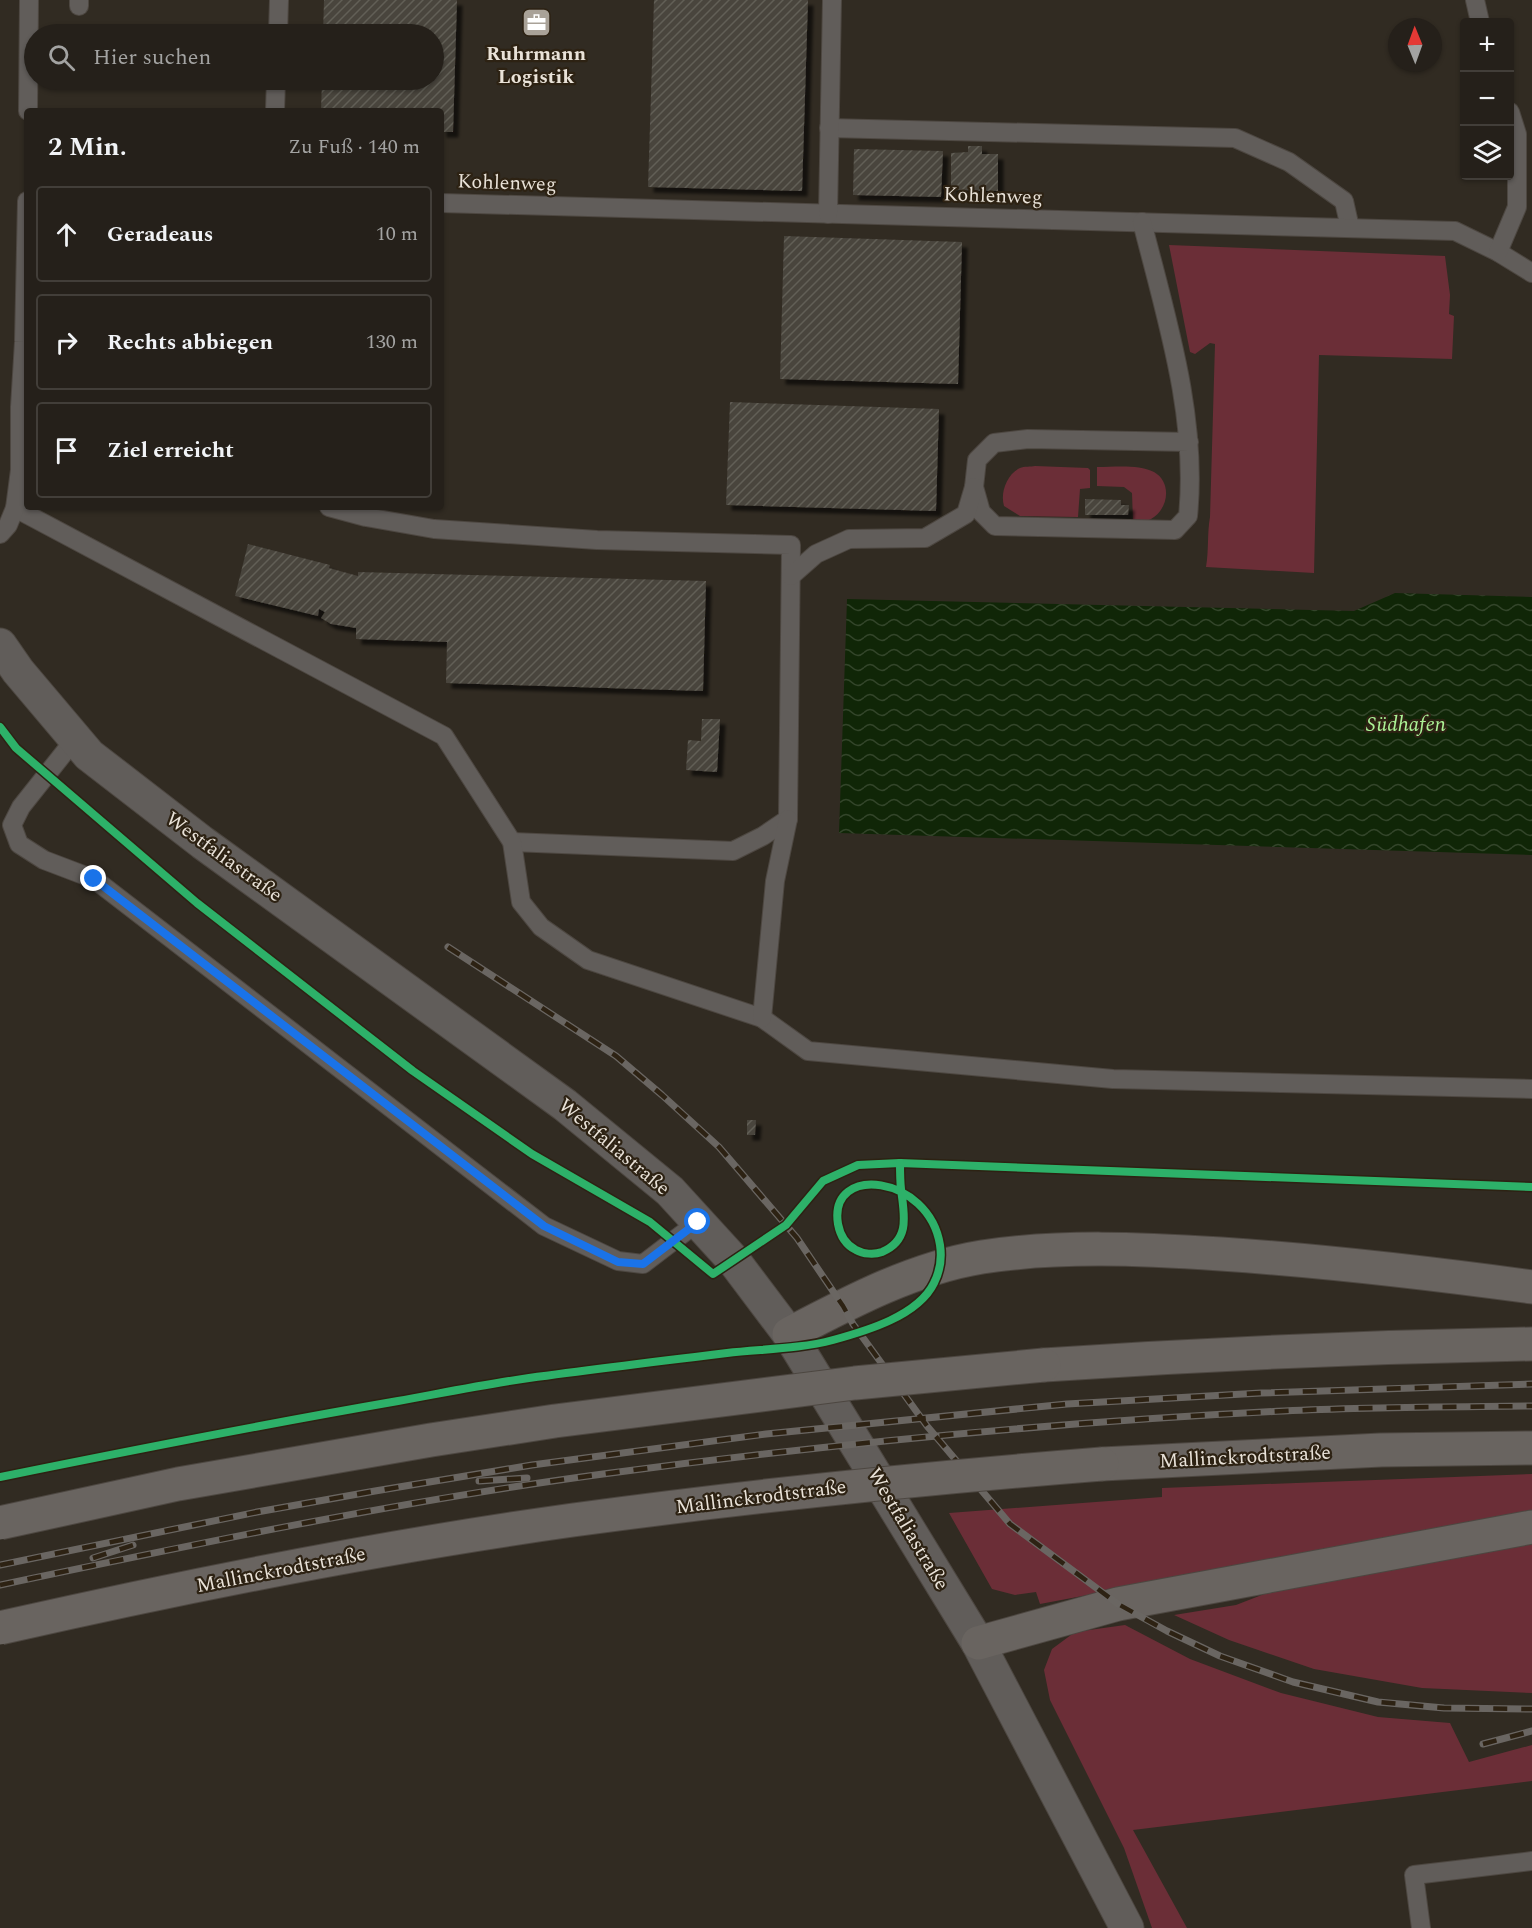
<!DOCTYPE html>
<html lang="de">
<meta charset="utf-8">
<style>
body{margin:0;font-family:Spectral,serif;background:#2d2823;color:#f1f3f6}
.controls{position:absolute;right:18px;top:18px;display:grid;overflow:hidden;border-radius:6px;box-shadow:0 2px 4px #0004}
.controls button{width:54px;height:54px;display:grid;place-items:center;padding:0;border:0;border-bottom:2px solid #423e39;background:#25201a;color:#f1f3f6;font:30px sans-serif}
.compass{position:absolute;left:1388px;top:18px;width:54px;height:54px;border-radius:50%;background:#25201a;box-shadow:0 2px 4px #0004;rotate:359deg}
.stop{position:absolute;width:18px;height:18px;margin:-14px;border:4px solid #1a73e8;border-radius:50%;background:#fff}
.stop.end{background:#1a73e8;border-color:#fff;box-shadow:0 2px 6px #0008}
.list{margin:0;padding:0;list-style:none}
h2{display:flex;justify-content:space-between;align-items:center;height:78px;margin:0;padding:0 24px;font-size:26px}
h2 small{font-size:20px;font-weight:400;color:#a3a3a2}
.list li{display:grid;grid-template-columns:39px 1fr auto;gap:18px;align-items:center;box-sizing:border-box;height:96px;margin:0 12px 12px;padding:0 12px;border:2px solid #423e39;border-radius:6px}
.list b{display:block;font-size:22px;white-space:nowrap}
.list em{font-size:20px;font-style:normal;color:#a3a3a2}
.icon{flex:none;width:33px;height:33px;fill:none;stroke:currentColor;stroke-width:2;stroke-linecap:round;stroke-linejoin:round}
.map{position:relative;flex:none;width:1532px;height:1928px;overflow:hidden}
.search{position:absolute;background:#25201a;box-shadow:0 2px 4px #0004;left:24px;top:24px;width:420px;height:66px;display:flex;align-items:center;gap:15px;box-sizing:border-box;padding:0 21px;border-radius:33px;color:#a3a3a2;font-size:22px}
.panel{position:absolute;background:#25201a;box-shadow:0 2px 4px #0004;left:24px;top:108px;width:420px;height:402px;border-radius:6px}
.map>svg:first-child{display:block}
.grass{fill:#6b2e37}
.water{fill:url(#water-waves)}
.building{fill:url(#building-hatch);filter:url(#shadow)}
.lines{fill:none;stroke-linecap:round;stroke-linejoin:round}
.service-casing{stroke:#4d4741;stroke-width:20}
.tertiary-casing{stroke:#4d4741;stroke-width:35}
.trunk-casing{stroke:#4d4741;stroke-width:35}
.service{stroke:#615d5a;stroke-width:18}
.tertiary{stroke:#615d5a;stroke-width:33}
.trunk{stroke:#696460;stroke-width:33}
.rail-casing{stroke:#6a6662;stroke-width:7}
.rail{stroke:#2d2213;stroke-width:4.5;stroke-dasharray:14;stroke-linecap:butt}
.trunk-bridge-casing{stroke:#4d4741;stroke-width:35;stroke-linecap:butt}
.trunk-bridge{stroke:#696460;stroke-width:33}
.cycleway-casing{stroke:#2d2213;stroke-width:11}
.cycleway{stroke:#2db169;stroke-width:8}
.route{stroke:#1a73e8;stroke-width:8}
.labels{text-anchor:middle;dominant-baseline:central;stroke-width:4.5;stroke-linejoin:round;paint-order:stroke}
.poi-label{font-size:20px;font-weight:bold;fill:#e9e2d8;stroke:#2d2213}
.street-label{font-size:20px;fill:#e9e2d8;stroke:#2d2213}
.water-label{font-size:21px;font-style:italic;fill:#acf296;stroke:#2d2213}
</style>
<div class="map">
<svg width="1532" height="1928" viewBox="0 0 1532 1928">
<defs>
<pattern id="water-waves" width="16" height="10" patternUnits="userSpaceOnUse" patternTransform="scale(1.5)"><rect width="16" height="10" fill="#102607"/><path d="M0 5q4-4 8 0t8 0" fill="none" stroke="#33452a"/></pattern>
<pattern id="building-hatch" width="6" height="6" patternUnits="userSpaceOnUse" patternTransform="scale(1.5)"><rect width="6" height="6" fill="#48443c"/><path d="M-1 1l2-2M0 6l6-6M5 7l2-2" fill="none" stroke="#625f57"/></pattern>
<filter id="shadow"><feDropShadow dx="5.5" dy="5.5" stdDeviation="1.5" flood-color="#0009"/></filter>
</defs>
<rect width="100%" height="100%" fill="#312b22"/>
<!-- grass -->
<g class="grass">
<path d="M1169,245L1445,256L1450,295L1449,314L1454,316L1452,359L1319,355L1314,573L1206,567C1209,550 1207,534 1210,517L1215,344L1210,343L1195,354L1190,352Z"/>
<path d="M1035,466L1088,468L1090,470V488L1080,489L1078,517L1020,516L1004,506C1000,493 1007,474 1020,468C1024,466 1031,467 1035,466Z"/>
<path d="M1097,467C1115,467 1138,464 1154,472C1172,482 1169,509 1151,519C1146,522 1139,521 1133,521L1132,493L1124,487L1097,486Z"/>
<polygon points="1532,1474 1532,1511 1040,1604 1036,1592 1015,1595 992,1589 949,1513 1162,1497 1162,1488"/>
<polygon points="1532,1543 1532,1693 1422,1688 1314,1669 1229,1640 1174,1615 1236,1605 1280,1588"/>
<polygon points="1125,1625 1190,1659 1281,1693 1378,1717 1450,1723 1469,1762 1532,1745 1532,1781 1133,1830 1187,1928 1152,1928 1124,1848 1050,1700 1044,1670 1052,1649 1075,1632"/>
</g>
<!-- water -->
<polygon class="water" points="1395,593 1532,597 1532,855 839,833 847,599 1354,611"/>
<!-- building -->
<g class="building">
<polygon points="324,0 457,0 453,132 441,132 441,111 321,111 322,80 434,80 434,34 323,34"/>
<polygon points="654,0 808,0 802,191 648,187"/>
<polygon points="968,146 982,146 982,154 998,154 998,191 951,190 951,153 968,152"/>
<polygon points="854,149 943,151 941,197 853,195"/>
<polygon points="784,236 962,242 958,384 780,379"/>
<polygon points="730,402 939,409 936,511 726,505"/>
<polygon points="1085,499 1121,500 1121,505 1129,505 1128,515 1085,515"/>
<polygon points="248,544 330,565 329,568 358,576 358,572 706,581 703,691 446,683 447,642 356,639 356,628 331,624 321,618 325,612 319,609 318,616 235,596"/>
<polygon points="702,719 720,719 717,772 686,770 688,740 701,741"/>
<polygon points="747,1120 756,1120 755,1135 747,1135"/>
</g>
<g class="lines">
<defs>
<g id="service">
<polyline points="1475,0 1480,22"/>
<polyline points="79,6 79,0"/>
<polyline points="278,34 279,0"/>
<polyline points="28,111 29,0"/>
<polyline points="275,111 276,80"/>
<polyline points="829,128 1235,138 1289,162 1344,201 1350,228"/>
<polyline points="441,203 1455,231 1498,252 1532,273"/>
<polyline points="828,214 832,0"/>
<path d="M1142,222C1166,317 1198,417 1188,516L1175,530L995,526L981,512L974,487L977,460L994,443L1028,439L1189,442"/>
<polyline points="1498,252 1517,207 1517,134 1510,112"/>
<polyline points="329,507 366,517 434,529 597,540 791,545 788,819 763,836 733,851 512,842"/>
<polyline points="15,508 444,736 512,842 521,902 541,927 588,960 762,1018 808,1051 1113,1079 1532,1089"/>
<polyline points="0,534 8,525 15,508 20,470 20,407 24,342 27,201"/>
<polyline points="791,576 816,554 849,539 925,538 966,514 974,487"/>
<polyline points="75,739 21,807 12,825 19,844 44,860 94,879 544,1226 618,1261 643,1264 698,1222"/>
<polyline points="762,1018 775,881 788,819"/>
<polyline points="1421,1928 1414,1875 1532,1861"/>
</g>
<polyline id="tertiary" points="0,645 18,671 89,755 203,843 565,1105 670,1191 734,1261 789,1334 978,1643 1127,1928"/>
<g id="trunk">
<path d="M789,1334C850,1302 914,1268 982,1257C1061,1245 1142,1249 1221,1254C1325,1261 1429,1273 1532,1287"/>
<path d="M1044,1365C1207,1354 1369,1347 1532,1344"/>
<polyline points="1102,1464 1381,1450 1532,1448"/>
<polyline points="978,1643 1118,1604 1532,1527"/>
</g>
</defs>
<!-- service casing -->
<use href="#service" class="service-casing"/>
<!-- tertiary casing -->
<use href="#tertiary" class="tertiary-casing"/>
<!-- trunk casing -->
<use href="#trunk" class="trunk-casing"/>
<!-- service -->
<use href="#service" class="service"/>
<!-- tertiary -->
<use href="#tertiary" class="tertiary"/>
<!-- trunk -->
<use href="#trunk" class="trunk"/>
<defs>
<g id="rail">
<polyline points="448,947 616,1056 662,1095 719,1147 797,1238 843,1306 853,1324 927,1426 1010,1524 1118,1604 1167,1631 1220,1656 1293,1682 1378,1702 1444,1708 1532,1709"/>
<polyline points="479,1481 527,1478"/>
<polyline points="93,1558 133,1545"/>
<polyline points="0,1565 257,1512 375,1491 532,1465 766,1434 1067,1404 1261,1393 1532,1384"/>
<path d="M0,1585C200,1543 400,1501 603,1474C829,1444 1056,1422 1284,1411C1366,1407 1449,1407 1532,1406"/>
<polyline points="1483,1744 1532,1731"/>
</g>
</defs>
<!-- rail casing -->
<use href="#rail" class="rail-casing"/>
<!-- rail -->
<use href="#rail" class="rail"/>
<defs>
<g id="trunk-bridge">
<polyline points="0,1523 178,1484 431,1440 555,1421 855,1383 1044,1365"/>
<path d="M0,1628C189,1585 380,1547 573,1520C749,1496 925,1478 1102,1464"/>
</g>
</defs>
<!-- trunk-bridge casing -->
<use href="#trunk-bridge" class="trunk-bridge-casing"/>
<!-- trunk-bridge -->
<use href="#trunk-bridge" class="trunk-bridge"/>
<defs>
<g id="cycleway">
<polyline points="0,727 16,748 197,903 413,1071 532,1154 650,1222 713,1274 786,1225 823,1181 858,1165 900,1163 1532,1187"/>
<path d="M0,1477C133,1450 265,1424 398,1401C442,1393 486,1384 529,1378C595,1369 661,1361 727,1353C761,1349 800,1349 833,1340C866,1331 918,1316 934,1283C940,1271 942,1258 940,1245C929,1175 828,1163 838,1224C840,1235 846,1245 856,1250C863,1254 874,1255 882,1252C911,1240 904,1214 901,1189C900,1180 900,1171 900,1163"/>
</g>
</defs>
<!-- cycleway casing -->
<use href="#cycleway" class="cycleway-casing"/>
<!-- cycleway -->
<use href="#cycleway" class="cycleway"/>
</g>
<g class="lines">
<!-- route -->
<polyline class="route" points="94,879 544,1226 618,1262 643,1264 698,1222"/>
</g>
<!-- icons -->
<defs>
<symbol id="office-square" viewBox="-11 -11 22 22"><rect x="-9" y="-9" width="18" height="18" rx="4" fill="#a9a298" stroke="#2d2213"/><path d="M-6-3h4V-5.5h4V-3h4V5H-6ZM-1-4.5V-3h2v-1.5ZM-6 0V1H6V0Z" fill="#fff"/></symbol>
</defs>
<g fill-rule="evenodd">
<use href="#office-square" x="520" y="6" width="33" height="33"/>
</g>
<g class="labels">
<!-- poi labels -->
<g class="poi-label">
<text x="536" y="54">Ruhrmann<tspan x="536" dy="23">Logistik</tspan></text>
</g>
<!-- street labels -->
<g class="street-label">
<text transform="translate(507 183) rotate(2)">Kohlenweg</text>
<text transform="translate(993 196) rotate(2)">Kohlenweg</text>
<text transform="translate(224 857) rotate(36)">Westfaliastraße</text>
<text transform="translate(614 1147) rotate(40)">Westfaliastraße</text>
<text transform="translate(1245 1457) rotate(-3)">Mallinckrodtstraße</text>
<text transform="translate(761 1497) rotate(-7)">Mallinckrodtstraße</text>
<text transform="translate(908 1529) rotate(59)">Westfaliastraße</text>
<text transform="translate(281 1570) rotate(-11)">Mallinckrodtstraße</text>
</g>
<!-- water labels -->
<g class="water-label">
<text x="1406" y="725">Südhafen</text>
</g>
</g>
</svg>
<div class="controls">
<button>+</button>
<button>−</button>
<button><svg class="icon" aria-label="layers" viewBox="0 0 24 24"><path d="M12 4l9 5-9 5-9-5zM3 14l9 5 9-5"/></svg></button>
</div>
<svg class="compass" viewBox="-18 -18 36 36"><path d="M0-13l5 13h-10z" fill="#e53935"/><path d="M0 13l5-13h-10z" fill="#a3a3a2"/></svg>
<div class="stop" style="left:698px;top:1222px"></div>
<div class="stop end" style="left:94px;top:879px"></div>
<div class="search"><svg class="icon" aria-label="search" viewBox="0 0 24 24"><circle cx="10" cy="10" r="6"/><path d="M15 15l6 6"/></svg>Hier suchen</div>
<section class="panel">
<h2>2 Min.<small>Zu Fuß · 140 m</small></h2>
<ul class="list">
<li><svg class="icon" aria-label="ahead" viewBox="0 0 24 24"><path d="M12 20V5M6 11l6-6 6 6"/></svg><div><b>Geradeaus</b></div><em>10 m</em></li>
<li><svg class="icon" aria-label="right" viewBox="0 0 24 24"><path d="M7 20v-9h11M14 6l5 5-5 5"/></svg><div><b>Rechts abbiegen</b></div><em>130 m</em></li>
<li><svg class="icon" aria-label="arrive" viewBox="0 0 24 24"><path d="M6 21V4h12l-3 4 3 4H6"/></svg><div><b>Ziel erreicht</b></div></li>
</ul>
</section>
</div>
